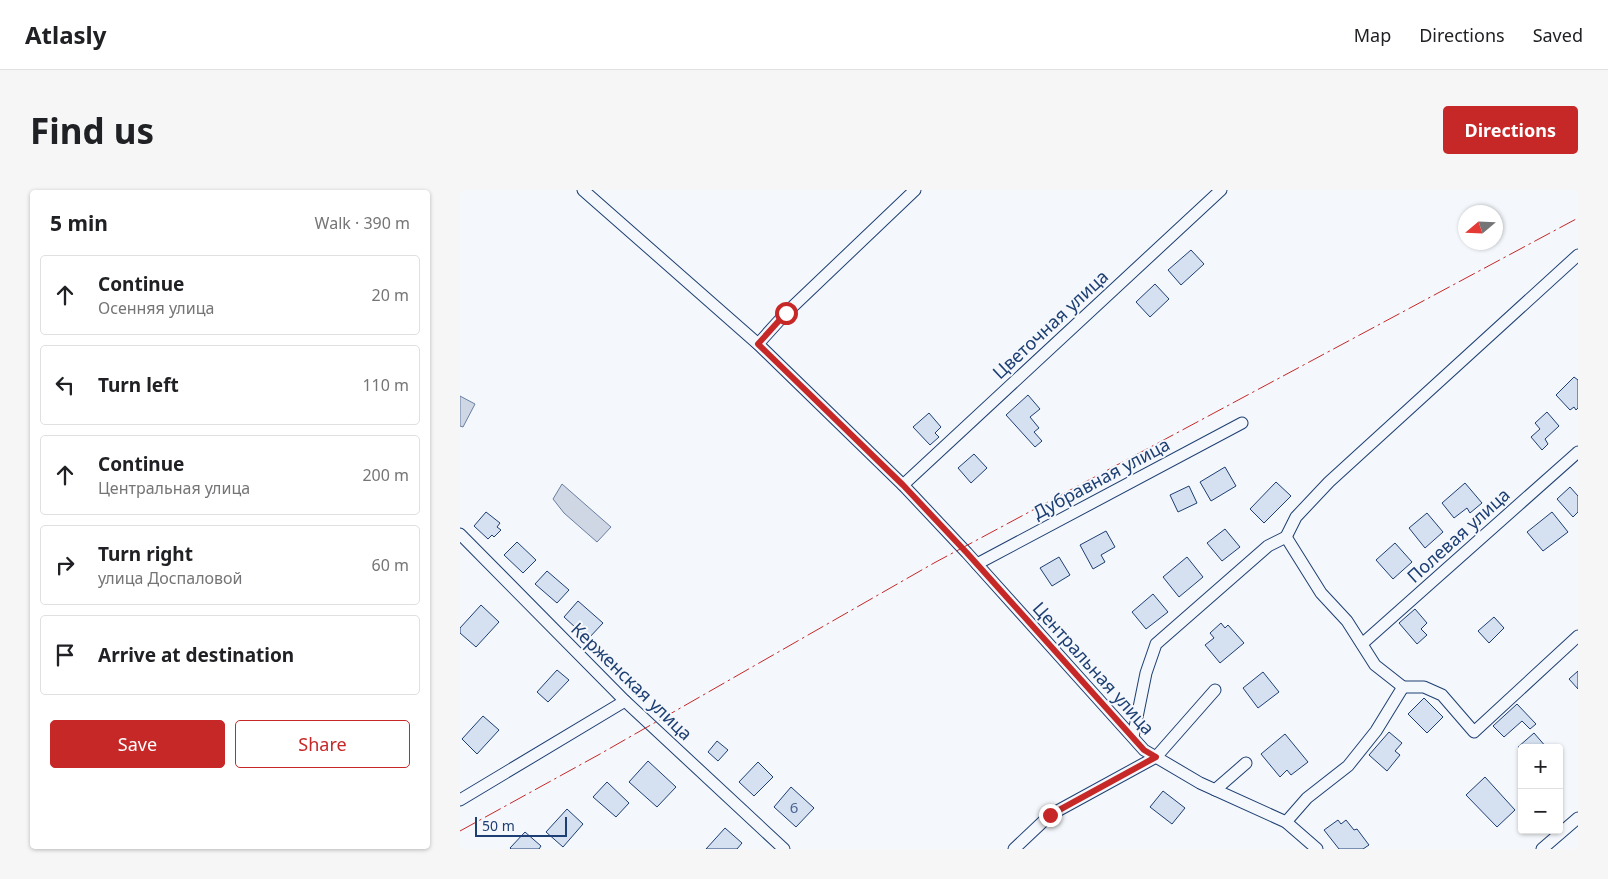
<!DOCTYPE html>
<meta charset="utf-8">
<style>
body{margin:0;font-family:"Noto Sans",sans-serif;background:#f6f6f6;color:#202124}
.controls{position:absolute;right:15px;bottom:15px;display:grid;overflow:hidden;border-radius:5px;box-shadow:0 1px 4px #0004}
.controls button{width:45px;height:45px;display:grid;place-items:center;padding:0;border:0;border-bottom:1px solid #e0e0e0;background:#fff;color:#202124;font:25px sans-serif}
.compass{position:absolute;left:998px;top:15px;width:45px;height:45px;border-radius:50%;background:#fff;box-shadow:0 1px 4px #0004;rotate:251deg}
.scale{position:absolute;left:15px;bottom:12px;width:92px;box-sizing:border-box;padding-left:5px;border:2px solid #1d3f73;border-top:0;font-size:14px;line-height:18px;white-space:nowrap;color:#1d3f73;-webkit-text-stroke:4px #f4f7fb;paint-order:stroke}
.stop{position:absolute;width:15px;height:15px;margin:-11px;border:4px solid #c62828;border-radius:50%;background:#fff}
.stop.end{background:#c62828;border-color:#fff;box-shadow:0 1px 5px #0008}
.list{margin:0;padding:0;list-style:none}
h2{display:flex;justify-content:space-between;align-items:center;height:65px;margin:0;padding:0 20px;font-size:21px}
h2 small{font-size:16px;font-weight:400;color:#757577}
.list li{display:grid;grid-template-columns:32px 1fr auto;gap:15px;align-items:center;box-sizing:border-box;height:80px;margin:0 10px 10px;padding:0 10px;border:1px solid #e0e0e0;border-radius:5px}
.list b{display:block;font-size:19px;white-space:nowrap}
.list p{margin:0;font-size:16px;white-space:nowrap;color:#757577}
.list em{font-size:16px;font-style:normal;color:#757577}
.actions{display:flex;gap:10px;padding:15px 20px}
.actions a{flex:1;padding:11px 0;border:1px solid #c62828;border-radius:5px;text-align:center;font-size:18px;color:#c62828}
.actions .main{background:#c62828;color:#fff}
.icon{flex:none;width:28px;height:28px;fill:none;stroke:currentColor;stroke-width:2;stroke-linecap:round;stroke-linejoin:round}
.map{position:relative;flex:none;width:1118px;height:659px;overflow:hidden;border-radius:5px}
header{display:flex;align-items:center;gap:30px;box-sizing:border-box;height:70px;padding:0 25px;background:#fff;border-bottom:1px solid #e0e0e0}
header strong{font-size:24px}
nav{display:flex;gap:28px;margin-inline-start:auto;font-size:18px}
.intro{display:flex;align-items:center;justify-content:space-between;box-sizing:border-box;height:120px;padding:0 30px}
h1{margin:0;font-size:35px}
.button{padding:12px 22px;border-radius:5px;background:#c62828;color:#fff;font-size:18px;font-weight:700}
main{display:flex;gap:30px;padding:0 30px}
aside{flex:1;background:#fff;border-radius:5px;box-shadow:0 1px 4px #0004}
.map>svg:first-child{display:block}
.water{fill:#cfd7e4;stroke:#687fa3}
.building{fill:#d5e0f0;stroke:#1d3f73}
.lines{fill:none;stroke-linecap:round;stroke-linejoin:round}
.street-casing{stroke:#1d3f73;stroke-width:13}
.street{stroke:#f4f7fb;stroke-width:11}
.power{stroke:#c62828;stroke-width:1;stroke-dasharray:18 4 2.5 4;stroke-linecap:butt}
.route{stroke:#c62828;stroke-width:6}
.labels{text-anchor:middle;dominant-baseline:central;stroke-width:4;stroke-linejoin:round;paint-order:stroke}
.number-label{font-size:15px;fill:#4b6792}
.street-label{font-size:18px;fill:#1d3f73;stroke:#f4f7fb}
</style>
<header>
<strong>Atlasly</strong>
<nav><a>Map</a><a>Directions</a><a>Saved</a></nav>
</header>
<div class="intro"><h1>Find us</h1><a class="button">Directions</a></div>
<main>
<aside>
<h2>5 min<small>Walk · 390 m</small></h2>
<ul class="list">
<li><svg class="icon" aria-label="ahead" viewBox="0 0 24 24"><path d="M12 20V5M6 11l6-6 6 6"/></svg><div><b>Continue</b><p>Осенняя улица</p></div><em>20 m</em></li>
<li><svg class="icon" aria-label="left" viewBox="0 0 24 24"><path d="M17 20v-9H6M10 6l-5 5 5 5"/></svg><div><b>Turn left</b></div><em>110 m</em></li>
<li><svg class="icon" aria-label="ahead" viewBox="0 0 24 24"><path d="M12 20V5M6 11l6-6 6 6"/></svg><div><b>Continue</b><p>Центральная улица</p></div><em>200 m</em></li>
<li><svg class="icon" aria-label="right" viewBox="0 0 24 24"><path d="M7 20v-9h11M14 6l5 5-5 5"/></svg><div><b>Turn right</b><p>улица Доспаловой</p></div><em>60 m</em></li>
<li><svg class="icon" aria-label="arrive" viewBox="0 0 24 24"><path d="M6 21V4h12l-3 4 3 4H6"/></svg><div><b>Arrive at destination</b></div></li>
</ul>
<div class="actions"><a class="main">Save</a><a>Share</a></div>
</aside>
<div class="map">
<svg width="1118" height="659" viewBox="0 0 1118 659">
<rect width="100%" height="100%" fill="#f4f7fb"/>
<!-- water -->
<g class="water">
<polygon points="0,206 15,214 3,237 0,236"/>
<polygon points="102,294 151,337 137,352 104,323 93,309"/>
</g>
<!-- building -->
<g class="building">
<polygon points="731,60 744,74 721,95 708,80"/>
<polygon points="695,94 709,109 690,127 676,112"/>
<polygon points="1114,187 1118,190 1118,218 1116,220 1114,217 1110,220 1096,205"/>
<polygon points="568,205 580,219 570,227 579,238 574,242 582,251 575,257 546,225"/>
<polygon points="1087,222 1099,236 1085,249 1088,254 1082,260 1071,247 1080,239 1075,233"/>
<polygon points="469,223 481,237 475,243 479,247 470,255 453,237"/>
<polygon points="514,264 527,278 511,293 498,278"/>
<polygon points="765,277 776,296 751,311 740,292"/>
<polygon points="816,292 831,306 804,333 790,319"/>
<polygon points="1005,293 1022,313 1010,323 1007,318 994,328 982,313"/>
<polygon points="729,296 737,313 718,322 710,305"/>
<polygon points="1110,297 1118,306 1118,322 1113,327 1097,309"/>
<polygon points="26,322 40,333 37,337 41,340 34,347 32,345 28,349 14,336"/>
<polygon points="1092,322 1108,342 1083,361 1067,342"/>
<polygon points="967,323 983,342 965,358 949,338"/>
<polygon points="765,339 780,357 762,371 747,353"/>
<polygon points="646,341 655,357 641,365 645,372 633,379 620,355"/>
<polygon points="57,352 76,370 63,383 44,365"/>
<polygon points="935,353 952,372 933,389 916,370"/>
<polygon points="599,367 610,385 592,396 580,378"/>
<polygon points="727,367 743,387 719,407 703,387"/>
<polygon points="87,381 109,400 97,413 75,394"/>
<polygon points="693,404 708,422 686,439 672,422"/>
<polygon points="118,411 143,433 128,449 104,427"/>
<polygon points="21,415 39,432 16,457 0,443 0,438"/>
<polygon points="955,419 967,433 961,439 967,445 957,454 939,433"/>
<polygon points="1034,427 1044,438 1029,453 1018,441"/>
<polygon points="761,433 765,438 768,435 784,453 760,473 745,455 754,448 750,443"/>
<polygon points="97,480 109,490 88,512 77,502"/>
<polygon points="1118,481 1118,499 1109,489"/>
<polygon points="803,482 819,502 798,518 783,498"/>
<polygon points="964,508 983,527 967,543 948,524"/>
<polygon points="1057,514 1076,534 1070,539 1062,531 1044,547 1033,536"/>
<polygon points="23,526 39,540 17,564 2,549"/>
<polygon points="929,542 942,553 935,561 940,565 927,581 909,565"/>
<polygon points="1074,543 1087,558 1062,558 1062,561 1058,557"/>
<polygon points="825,544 848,572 831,585 827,580 820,587 801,564"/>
<polygon points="257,551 268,560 258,571 248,562"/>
<polygon points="188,571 216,597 197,617 169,592"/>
<polygon points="298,572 313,587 294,606 279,592"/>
<polygon points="1025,587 1055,620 1037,637 1006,605"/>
<polygon points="147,592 169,613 156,627 133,607"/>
<polygon points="331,597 354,618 336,637 314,617"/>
<polygon points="703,601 725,618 712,634 690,617"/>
<polygon points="107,619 123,634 103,657 86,642"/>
<polygon points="878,630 881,634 886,630 894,640 897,639 909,655 903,659 879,659 864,640"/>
<polygon points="265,638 282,653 277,659 246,659"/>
<polygon points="65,642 81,656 79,659 51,659 50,658"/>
</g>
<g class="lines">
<defs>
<g id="street">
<polyline points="123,0 298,154 443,295 507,363 684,560 740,593 826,632 857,659"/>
<polyline points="298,154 326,123 455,0"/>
<polyline points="443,295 761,0"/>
<polyline points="0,344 165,511 324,659"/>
<polyline points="826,347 836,327 869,292 1118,65"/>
<polyline points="517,374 782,233"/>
<polyline points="902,454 1118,262"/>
<polyline points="943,497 964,497 982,505 1014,542 1118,446"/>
<polyline points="673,547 686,483 696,454 808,356 826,347 861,403 887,431 915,475 943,497 916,541 888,576 847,608 826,632"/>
<polyline points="755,600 786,573"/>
<polyline points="0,610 165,511"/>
<polyline points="554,659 590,625 696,567 755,500"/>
<polyline points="1082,659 1118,628"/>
</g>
</defs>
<!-- street casing -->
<use href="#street" class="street-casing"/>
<!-- street -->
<use href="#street" class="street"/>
<!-- power -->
<polyline class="power" points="0,641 140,564 474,373 1118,28"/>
</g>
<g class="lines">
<!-- route -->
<polyline class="route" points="326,123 298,154 443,295 507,363 684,560 696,567 590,625"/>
</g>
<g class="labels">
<!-- number labels -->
<g class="number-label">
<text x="334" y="617">6</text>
</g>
<!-- street labels -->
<g class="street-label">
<text transform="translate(590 134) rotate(-43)">Цветочная улица</text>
<text transform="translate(641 288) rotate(-28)">Дубравная улица</text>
<text transform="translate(998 345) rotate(-42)">Полевая улица</text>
<text transform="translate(634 478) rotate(48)">Центральная улица</text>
<text transform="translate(172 491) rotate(44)">Керженская улица</text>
</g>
</g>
</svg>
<div class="controls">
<button>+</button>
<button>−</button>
</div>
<svg class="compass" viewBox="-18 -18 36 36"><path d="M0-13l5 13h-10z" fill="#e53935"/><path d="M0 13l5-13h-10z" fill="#757577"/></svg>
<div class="scale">50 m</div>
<div class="stop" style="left:326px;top:123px"></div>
<div class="stop end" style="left:590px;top:625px"></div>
</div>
</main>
